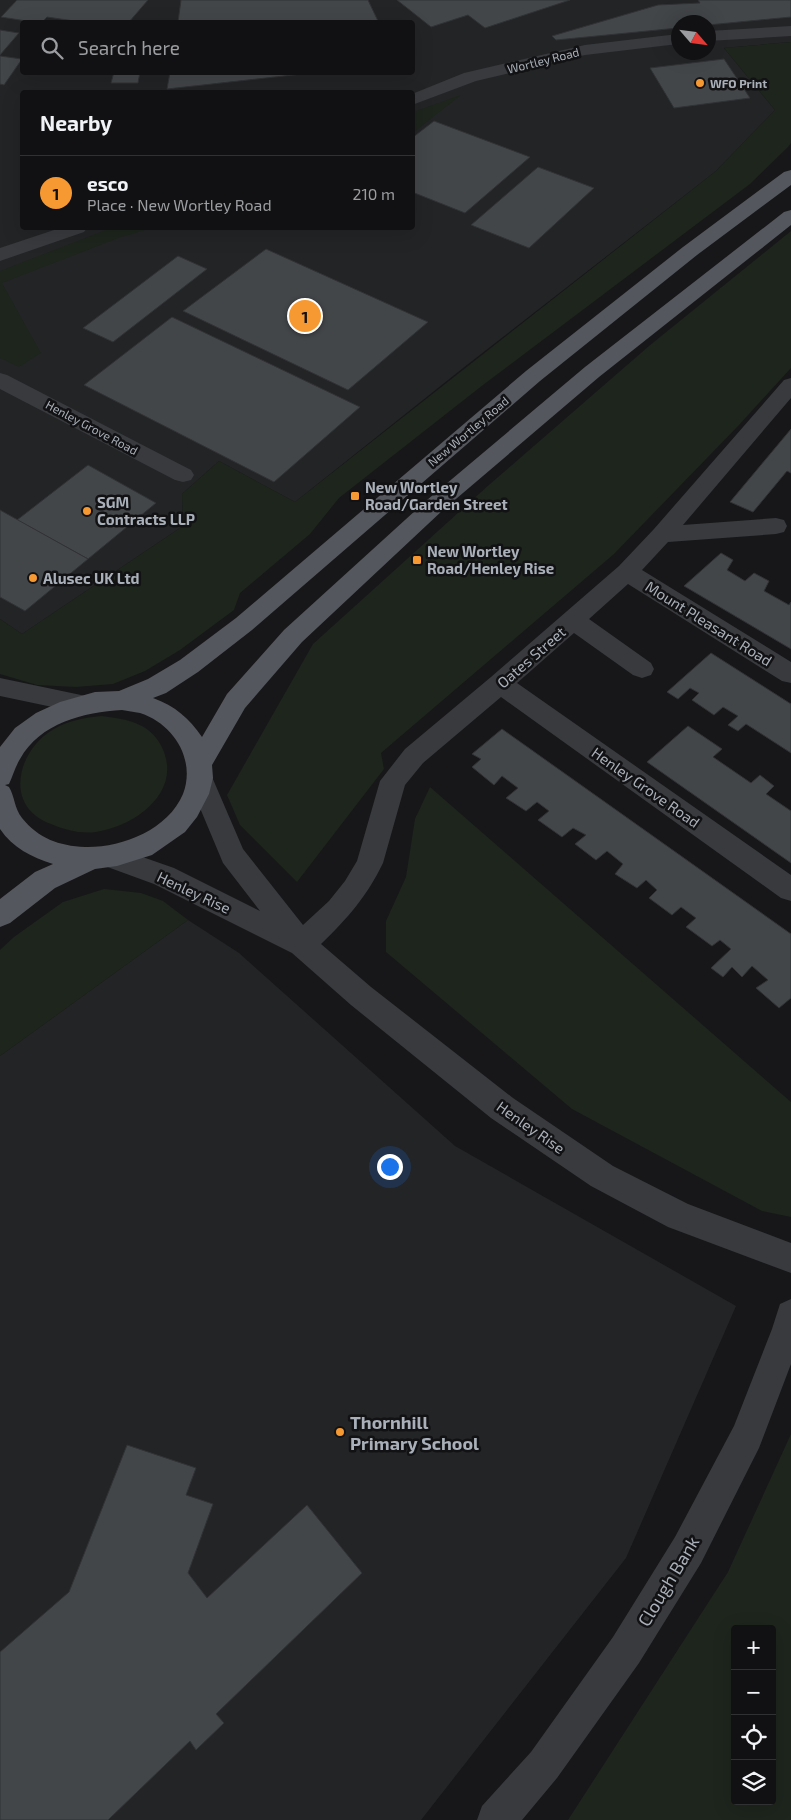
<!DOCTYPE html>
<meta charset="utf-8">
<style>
body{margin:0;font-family:"Exo 2",sans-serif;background:#1a1a1c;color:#f1f3f6}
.controls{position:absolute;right:15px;bottom:15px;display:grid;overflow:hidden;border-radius:5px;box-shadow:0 5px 20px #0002}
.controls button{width:45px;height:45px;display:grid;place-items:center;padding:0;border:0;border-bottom:1px solid #303133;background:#111113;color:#f1f3f6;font:25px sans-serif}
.compass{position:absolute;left:671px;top:15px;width:45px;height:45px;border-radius:50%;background:#111113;box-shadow:0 5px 20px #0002;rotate:118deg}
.you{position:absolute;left:389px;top:1166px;width:18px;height:18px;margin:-12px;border:4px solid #fff;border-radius:50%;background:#1a73e8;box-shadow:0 0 0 8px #1a73e833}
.badge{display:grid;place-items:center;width:32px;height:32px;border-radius:50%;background:#f79932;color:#111;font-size:16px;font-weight:700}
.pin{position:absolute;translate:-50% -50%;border:2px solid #fff;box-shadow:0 1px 5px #0006}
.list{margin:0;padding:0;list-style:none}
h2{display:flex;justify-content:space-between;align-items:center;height:65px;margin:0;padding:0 20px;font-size:21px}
h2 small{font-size:16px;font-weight:400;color:#9c9da0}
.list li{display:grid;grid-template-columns:32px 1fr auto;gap:15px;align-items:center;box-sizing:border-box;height:75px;padding:0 20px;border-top:1px solid #303133}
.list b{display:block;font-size:19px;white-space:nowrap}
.list p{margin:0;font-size:16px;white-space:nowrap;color:#9c9da0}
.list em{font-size:16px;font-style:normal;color:#9c9da0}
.icon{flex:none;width:28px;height:28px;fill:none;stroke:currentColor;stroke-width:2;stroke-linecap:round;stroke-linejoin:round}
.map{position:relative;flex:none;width:791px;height:1820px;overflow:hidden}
.search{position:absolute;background:#111113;box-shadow:0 5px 20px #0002;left:20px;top:20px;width:395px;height:55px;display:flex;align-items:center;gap:12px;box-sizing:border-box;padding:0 18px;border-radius:5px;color:#9c9da0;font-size:19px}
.panel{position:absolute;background:#111113;box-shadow:0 5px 20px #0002;left:20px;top:90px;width:395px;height:140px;border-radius:5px}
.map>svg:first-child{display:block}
.built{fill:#232426;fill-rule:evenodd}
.green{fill:#1d251d;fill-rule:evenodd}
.building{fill:#434649;stroke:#313235}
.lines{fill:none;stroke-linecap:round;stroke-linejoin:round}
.minor{fill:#383a3e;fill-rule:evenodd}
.major{fill:#54575d;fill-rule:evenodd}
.poi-dot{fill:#f79932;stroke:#121214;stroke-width:2}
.labels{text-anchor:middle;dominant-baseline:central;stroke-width:5;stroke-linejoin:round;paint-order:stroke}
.far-street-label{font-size:12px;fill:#a9b0b9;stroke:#121214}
.far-poi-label{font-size:12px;font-weight:bold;fill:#a9b0b9;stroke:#121214;text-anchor:start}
.poi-label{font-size:15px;font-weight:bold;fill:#a9b0b9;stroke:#121214;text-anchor:start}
.street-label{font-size:15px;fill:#a9b0b9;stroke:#121214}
.near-poi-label{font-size:18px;font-weight:bold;fill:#a9b0b9;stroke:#121214;text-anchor:start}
.near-street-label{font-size:18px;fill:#a9b0b9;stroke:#121214}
</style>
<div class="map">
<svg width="791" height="1820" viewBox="0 0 791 1820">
<rect width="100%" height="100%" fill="#171719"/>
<!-- built -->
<g class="built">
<path d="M0,0H791V42L724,48L775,110L716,171L463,368L295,502L219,461L182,494L183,526L22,634L0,619ZM22,22H412V72H22ZM678,22H708V52H678ZM22,92H412V228H22Z"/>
<polygon points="188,920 239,953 455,1146 736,1306 626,1558 421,1820 0,1820 0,1056"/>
</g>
<!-- green -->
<g class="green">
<polygon points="791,42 791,143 788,147 750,184 483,385 339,498 310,534 240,593 234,610 180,650 145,671 113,684 76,687 37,685 0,674 0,619 22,634 183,526 182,494 219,461 295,502 716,171 775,110 724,48"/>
<polygon points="461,95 413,133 413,112"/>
<polygon points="111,228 153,228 121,237 2,283 41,353 19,367 0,358 0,271"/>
<polygon points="791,231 791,368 739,425 614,554 381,753 384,769 297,882 240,825 227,795 313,644 490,484 649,346"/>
<path d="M101,716C118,718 135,720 148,730C156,736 162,745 165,755C178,796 132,827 96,832C80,834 65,830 51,824C3,807 17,750 54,729C69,720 85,718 101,716Z"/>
<polygon points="430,787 791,1102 791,1217 762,1211 572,1109 386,952 386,921 406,877 415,819"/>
<polygon points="104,889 141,893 163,901 188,920 0,1056 0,950 14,937 63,902"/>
<path d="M791,1434V1820H568L728,1572ZM735,1629H772V1801H735Z"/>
</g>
<!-- building -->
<g class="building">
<polygon points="17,0 148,0 129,22 81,22 47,17 42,22 33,22 1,17"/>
<polygon points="181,0 368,0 378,21 178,22"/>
<polygon points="397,0 570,0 485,28 468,15 431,27"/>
<polygon points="698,0 791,0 791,17 708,25 708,22 678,22 678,28 556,40 552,36 658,5 700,3"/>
<polygon points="0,30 19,33 0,55"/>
<polygon points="0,56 22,59 4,85 0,84"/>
<polygon points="724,59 750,98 674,108 650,68"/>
<polygon points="114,72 140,72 138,83 111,83"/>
<polygon points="170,72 320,72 167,89"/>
<polygon points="434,121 530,157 465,213 412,192 412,138"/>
<polygon points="538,167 594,188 529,248 471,225"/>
<polygon points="266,249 428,322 348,390 183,311"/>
<polygon points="178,256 207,269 113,342 83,328"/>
<polygon points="172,317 360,407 274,482 84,385"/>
<polygon points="791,429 791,473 787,471 753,512 730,502"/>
<polygon points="88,465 156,503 88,559 17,520"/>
<polygon points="0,510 88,559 25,611 0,597"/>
<polygon points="721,553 733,560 727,570 745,581 754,573 769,581 764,591 789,605 791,602 791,649 684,586"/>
<polygon points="711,653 791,704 791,753 746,724 738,731 728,725 738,716 723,707 714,715 692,700 699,693 690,688 678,699 667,692"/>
<polygon points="688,726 722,749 713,757 751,783 760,775 774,786 766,794 791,811 791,863 647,762"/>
<polygon points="502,729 791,934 791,998 779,1008 756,988 768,980 752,966 742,977 732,967 723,977 711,968 731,949 720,940 712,946 686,927 696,918 681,907 672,915 649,898 657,890 646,880 637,888 615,874 623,864 607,851 596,860 575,844 586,835 573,828 562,837 538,820 549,811 537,802 526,811 506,798 518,788 502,776 494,785 472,767 481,759 472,754"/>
<polygon points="127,1445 196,1468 186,1495 213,1504 188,1573 207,1598 307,1505 362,1573 216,1714 224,1723 196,1750 190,1741 108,1820 0,1820 0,1652 69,1592"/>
</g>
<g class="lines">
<!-- minor -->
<g class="minor">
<polygon points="791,26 791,36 708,41 708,31"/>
<polygon points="678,34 678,44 585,55 476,81 412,105 412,94 464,73 585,45"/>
<polygon points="60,228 87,228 84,232 0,261 0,248"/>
<polygon points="0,373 7,375 191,470 194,475 191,480 183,482 175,480 0,389"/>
<path d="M791,378V398L683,525L776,518L784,520L787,526L784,532L776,534L668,542L642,570L791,662V683L782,681L628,584L589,619L651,663L654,669L651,675L642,678L633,675L574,633L517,683L791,875V901L781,898L501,697L423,763L405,785L383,863C367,896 348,918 321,944L371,987L513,1098L613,1166L688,1204L791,1243V1273L668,1227L591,1186L491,1118L351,1005L292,953L154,884L102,865L98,857L102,849L111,846L174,868L260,911L223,863L187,777L191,770L200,767L209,770L243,849L303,925L329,901L345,881L357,861L380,781L405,749L491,677L619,566L654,529L784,380Z"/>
<polygon points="0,678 81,695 90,697 93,704 90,711 81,713 0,696"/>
<polygon points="791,1299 791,1364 759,1448 701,1563 639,1663 557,1778 522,1820 477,1820 482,1806 531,1752 613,1637 675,1537 734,1426 772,1329 780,1304"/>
</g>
<!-- major -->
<path class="major" d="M791,170V185L697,255L540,381L252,630L198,672L166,693L153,698C175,706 189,718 202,737L227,694L284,630L427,500L585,367L784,212L791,210V225L599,377L443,510L302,642L245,708L212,765L213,778L209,794L197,817L185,832L152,855L117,866L95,869L55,888L10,923L0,927V899L35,872L53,864C31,857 13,848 0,829V747L15,728L36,713L60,702L95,692L119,691L148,679L180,660L236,618L526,371L683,247L784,172ZM122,710C128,711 134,712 140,713C174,724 196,760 183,794C168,830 121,848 85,847C59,846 38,838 22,818C14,808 15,797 9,787L5,785L9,784C13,776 15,767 20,759C40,723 84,712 122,710Z"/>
</g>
<!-- markers -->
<g class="poi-dot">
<circle cx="700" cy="83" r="5"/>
<rect x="350" y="491" width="10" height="10" rx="2.5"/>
<circle cx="87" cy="511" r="5"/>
<rect x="412" y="555" width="10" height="10" rx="2.5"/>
<circle cx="33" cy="578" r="5"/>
<circle cx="340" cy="1432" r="5"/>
</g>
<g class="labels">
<!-- far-street labels -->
<g class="far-street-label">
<text transform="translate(543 60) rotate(-14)">Wortley Road</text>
<text transform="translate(92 427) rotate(28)">Henley Grove Road</text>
<text transform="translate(468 431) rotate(-40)">New Wortley Road</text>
</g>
<!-- far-poi labels -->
<g class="far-poi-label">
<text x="710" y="83">WFO Print</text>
</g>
<!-- poi labels -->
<g class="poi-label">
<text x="365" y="487">New Wortley<tspan x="365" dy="17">Road/Garden Street</tspan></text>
<text x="97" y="502">SGM<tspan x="97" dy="17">Contracts LLP</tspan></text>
<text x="427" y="551">New Wortley<tspan x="427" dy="17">Road/Henley Rise</tspan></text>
<text x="43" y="578">Alusec UK Ltd</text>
</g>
<!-- street labels -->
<g class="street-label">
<text transform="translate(709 623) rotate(32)">Mount Pleasant Road</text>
<text transform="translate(531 657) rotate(-41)">Oates Street</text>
<text transform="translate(646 787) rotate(35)">Henley Grove Road</text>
<text transform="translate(194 892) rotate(25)">Henley Rise</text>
<text transform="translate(531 1127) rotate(35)">Henley Rise</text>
</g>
<!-- near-poi labels -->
<g class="near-poi-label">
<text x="350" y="1422">Thornhill<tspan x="350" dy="21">Primary School</tspan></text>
</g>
<!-- near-street labels -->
<g class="near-street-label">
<text transform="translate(668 1581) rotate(-59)">Clough Bank</text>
</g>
</g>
</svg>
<div class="controls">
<button>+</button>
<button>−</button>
<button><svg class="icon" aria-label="locate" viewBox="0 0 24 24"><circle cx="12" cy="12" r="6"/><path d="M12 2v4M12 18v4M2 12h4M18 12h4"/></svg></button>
<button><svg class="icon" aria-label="layers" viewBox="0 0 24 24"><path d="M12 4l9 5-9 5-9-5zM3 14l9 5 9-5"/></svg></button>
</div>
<svg class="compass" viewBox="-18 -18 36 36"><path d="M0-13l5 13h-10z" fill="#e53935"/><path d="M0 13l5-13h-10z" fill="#9c9da0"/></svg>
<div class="you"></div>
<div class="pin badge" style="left:305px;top:316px">1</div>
<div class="search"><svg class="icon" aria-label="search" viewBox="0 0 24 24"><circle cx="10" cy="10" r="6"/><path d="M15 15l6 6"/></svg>Search here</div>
<section class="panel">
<h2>Nearby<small></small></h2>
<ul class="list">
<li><span class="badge">1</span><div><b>esco</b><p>Place · New Wortley Road</p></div><em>210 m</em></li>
</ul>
</section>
</div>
